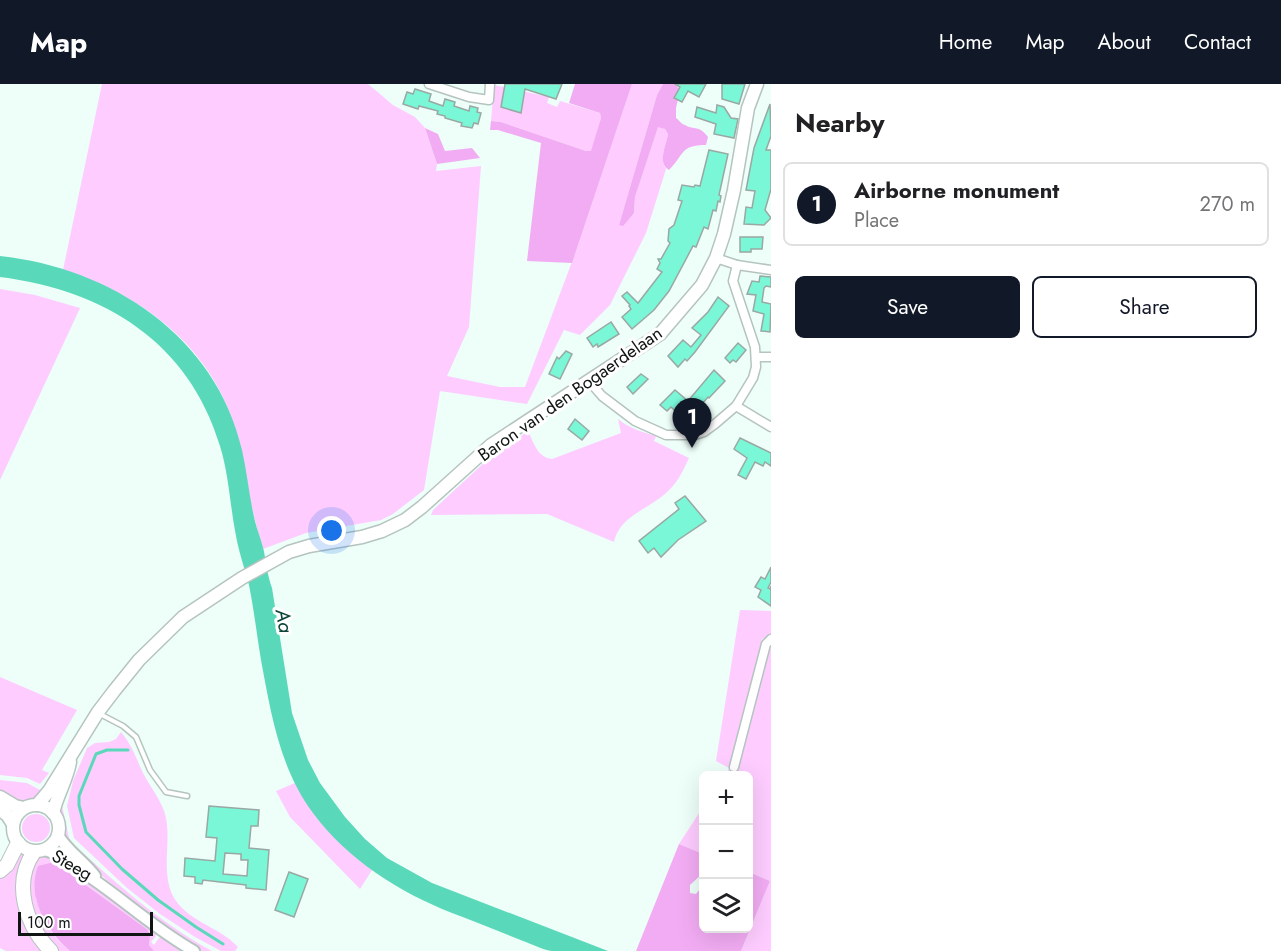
<!DOCTYPE html>
<meta charset="utf-8">
<style>
body{margin:0;font-family:Jost,sans-serif;background:#f6f6f6;color:#202124}
.controls{position:absolute;right:18px;bottom:18px;display:grid;overflow:hidden;border-radius:9px;box-shadow:0 6px 24px #0002}
.controls button{width:54px;height:54px;display:grid;place-items:center;padding:0;border:0;border-bottom:2px solid #e0e0e0;background:#fff;color:#202124;font:30px sans-serif}
.scale{position:absolute;left:18px;bottom:15px;width:135px;box-sizing:border-box;padding-left:6px;border:3px solid #101513;border-top:0;font-size:16px;line-height:21px;white-space:nowrap;color:#101513;-webkit-text-stroke:4px #fff;paint-order:stroke}
.you{position:absolute;left:332px;top:447px;width:21px;height:21px;margin:-15px;border:4px solid #fff;border-radius:50%;background:#1a73e8;box-shadow:0 0 0 9px #1a73e833}
.badge{display:grid;place-items:center;width:39px;height:39px;border-radius:50%;background:#111827;color:#fff;font-size:20px;font-weight:700}
.pin{position:absolute;translate:-50% -50px;filter:drop-shadow(0 2px 3px #0008)}
.pin::after{content:'';position:absolute;top:32px;width:21px;height:18px;background:inherit;clip-path:polygon(0 0,100% 0,50% 100%)}
.list{margin:0;padding:0;list-style:none}
h2{display:flex;justify-content:space-between;align-items:center;height:78px;margin:0;padding:0 24px;font-size:26px}
h2 small{font-size:20px;font-weight:400;color:#757577}
.list li{display:grid;grid-template-columns:39px 1fr auto;gap:18px;align-items:center;box-sizing:border-box;height:84px;margin:0 12px 12px;padding:0 12px;border:2px solid #e0e0e0;border-radius:9px}
.list b{display:block;font-size:22px;white-space:nowrap}
.list p{margin:0;font-size:20px;white-space:nowrap;color:#757577}
.list em{font-size:20px;font-style:normal;color:#757577}
.actions{display:flex;gap:12px;padding:18px 24px}
.actions a{flex:1;padding:14px 0;border:2px solid #111827;border-radius:9px;text-align:center;font-size:21px;color:#111827}
.actions .main{background:#111827;color:#fff}
.icon{flex:none;width:33px;height:33px;fill:none;stroke:currentColor;stroke-width:2;stroke-linecap:round;stroke-linejoin:round}
.map{position:relative;flex:none;width:771px;height:867px;overflow:hidden}
header{display:flex;align-items:center;gap:36px;box-sizing:border-box;height:84px;padding:0 30px;background:#111827;color:#fff}
header strong{font-size:28px}
nav{display:flex;gap:33px;margin-inline-start:auto;font-size:21px}
main{display:flex}
aside{flex:1;background:#fff}
.map>svg:first-child{display:block}
.green{fill:#feccff}
.forest{fill:#f2acf3}
.water{fill:#5ad9ba}
.lines{fill:none;stroke-linecap:round;stroke-linejoin:round}
.stream{stroke:#5ad9ba;stroke-width:3}
.building{fill:#7af7d7;stroke:#99a8a3;stroke-width:1.5;fill-rule:evenodd}
.service-casing{stroke:#b5c4bf;stroke-width:7}
.minor-casing{stroke:#b5c4bf;stroke-width:11}
.tertiary-casing{stroke:#b5c4bf;stroke-width:14}
.secondary-casing{stroke:#b5c4bf;stroke-width:15}
.trunk-casing{stroke:#b5c4bf;stroke-width:16}
.service{stroke:#fff;stroke-width:4}
.minor{stroke:#fff;stroke-width:8}
.tertiary{stroke:#fff;stroke-width:10}
.secondary{stroke:#fff;stroke-width:12}
.trunk{stroke:#fff;stroke-width:14}
.labels{text-anchor:middle;dominant-baseline:central;stroke-width:6;stroke-linejoin:round;paint-order:stroke}
.street-label{font-size:18px;fill:#101513;stroke:#fff}
.water-label{font-size:20px;font-style:italic;fill:#0d4639;stroke:#fff}
</style>
<header>
<strong>Map</strong>
<nav><a>Home</a><a>Map</a><a>About</a><a>Contact</a></nav>
</header>
<main>
<div class="map">
<svg width="771" height="867" viewBox="0 0 771 867">
<rect width="100%" height="100%" fill="#eefef9"/>
<!-- green -->
<g class="green">
<path d="M102,0H368L393,21L415,33L425,44L437,80L436,87L481,82L469,243L447,292L500,303H525L576,167L632,0H663L657,11L619,141L634,129L635,113L658,42L665,45L668,50C666,61 659,75 666,85L646,149L610,221L580,251L564,246L527,320L440,307L424,406L393,430L381,436L306,449L263,465C254,435 247,405 241,375C238,362 236,348 232,335C206,258 137,209 63,186Z"/>
<polygon points="494,1 549,13 547,19 557,23 560,17 600,29 601,34 592,67 586,67 501,38 491,37"/>
<polygon points="0,205 35,211 80,224 0,396"/>
<path d="M618,335C629,344 642,348 656,352L654,357L689,374C683,387 677,400 665,410C648,425 620,432 614,458L547,430L431,431L433,426L487,376L528,347C534,359 537,373 552,375L621,349Z"/>
<polygon points="740,526 771,527 771,551 762,555 729,684 737,688 771,562 771,867 741,867 770,797 749,788 748,692 726,691 729,684 716,677"/>
<polygon points="0,593 77,626 42,686 49,689 40,700 27,694 0,691"/>
<path d="M121,648C132,661 136,674 143,689C150,703 163,718 166,734C171,759 161,788 173,812C186,837 220,843 238,863L235,867H221L195,853L160,830L127,804L74,754L67,722L73,697L87,664L95,659L109,658L116,655Z"/>
<path d="M0,696L27,699L44,708C26,723 19,719 0,709Z"/>
<path d="M295,699C317,736 337,759 372,786L360,805L290,733L276,707Z"/>
<path d="M61,717L69,754L72,759C116,799 159,838 212,867H202L193,862L135,822L87,778L64,753L63,740L59,726Z"/>
<polygon points="703,723 703,770 679,760"/>
<circle cx="36" cy="744" r="14"/>
<polygon points="21,767 27,770 21,793 47,867 6,867 0,864 0,792"/>
<path d="M42,771C63,771 135,833 155,848L156,852L151,858L154,861L159,854L163,853L185,867H154L149,861L150,852L148,846L57,780L36,815C44,839 51,851 70,867H57L35,839L27,802L34,776Z"/>
</g>
<!-- forest -->
<g class="forest">
<polygon points="575,0 632,0 572,179 527,177 541,59 498,46 490,46 491,37 501,38 586,67 591,67 601,34 600,29 569,19"/>
<path d="M663,0H675L680,6L676,24V34C679,36 681,40 685,41C695,47 698,40 708,53L706,61C680,61 685,70 669,86C657,79 666,62 668,50L665,45L658,43L635,113L634,129L623,142L619,141L657,11Z"/>
<polygon points="425,44 438,50 445,67 472,64 480,74 437,80"/>
<polygon points="679,760 703,770 703,790 703,789 690,801 690,809 696,810 703,801 704,844 748,844 749,788 770,797 741,867 636,867"/>
<path d="M54,778L148,846L150,852L149,861L154,867H70C47,847 26,813 38,782Z"/>
</g>
<!-- water -->
<path class="water" d="M0,172C111,184 216,252 242,366C247,388 249,411 254,433C257,447 263,459 265,473C267,484 268,493 272,504L292,629L308,676L320,699L345,733L365,755L387,774L432,799L608,867C590,867 570,867 552,867C543,866 532,860 523,857C500,848 476,838 452,829C399,808 348,776 313,729C280,685 271,630 261,576C257,552 254,526 249,501C245,485 239,469 236,452C230,422 229,391 220,362C189,258 104,206 0,193Z"/>
<g class="lines">
<!-- stream -->
<polyline class="stream" points="128,666 107,666 96,670 79,712 79,721 86,748 122,785 158,816 196,843 223,860"/>
</g>
<!-- building -->
<g class="building">
<polygon points="505,0 562,0 556,15 525,5 521,29 501,23"/>
<polygon points="675,0 706,0 699,13 688,7 682,18 674,14 680,3"/>
<polygon points="722,0 745,0 739,20 722,15"/>
<polygon points="415,5 431,10 429,17 443,22 445,15 455,18 454,22 469,27 470,22 478,24 477,28 481,29 478,40 474,39 472,44 467,43 461,42 462,39 445,34 445,32 437,30 438,27 419,22 418,25 403,20 407,8 413,10"/>
<polygon points="770,20 771,52 766,66 771,66 771,105 765,126 771,134 764,141 744,140 746,123 752,124 755,107 746,106 754,64"/>
<polygon points="717,21 724,23 731,34 738,35 734,54 714,50 716,40 695,33 697,23 716,29"/>
<polygon points="709,66 728,70 719,111 721,112 720,118 718,117 716,127 713,126 708,145 704,143 696,163 693,162 669,207 654,226 632,245 622,233 631,225 629,222 630,221 622,212 627,208 638,219 662,188 657,185 660,179 658,175 661,175 670,159 668,157 669,145 674,141 682,117 678,116 682,101 694,103 695,101 700,102"/>
<polygon points="740,153 763,153 762,165 751,165 751,168 740,168"/>
<polygon points="760,192 771,193 771,203 766,202 764,204 762,218 771,220 770,248 761,247 764,230 753,227 756,211 747,210 752,197 759,198"/>
<polygon points="718,213 729,222 695,268 687,277 685,275 678,283 668,272 683,256 691,263 701,251 692,244 708,228"/>
<polygon points="611,238 619,250 598,263 597,260 593,263 587,254"/>
<polygon points="738,259 746,266 736,278 733,276 730,279 725,274"/>
<polygon points="566,267 572,270 560,295 549,290 557,273 559,275"/>
<polygon points="714,286 725,297 709,314 708,313 687,338 671,323 667,327 660,321 675,306 688,317"/>
<polygon points="641,290 648,295 633,310 627,303"/>
<polygon points="575,335 589,347 582,356 568,345"/>
<polygon points="740,354 771,369 771,382 765,378 763,382 755,378 746,395 738,391 747,374 734,365"/>
<polygon points="685,412 706,437 678,456 661,473 654,464 648,469 639,457 679,425 675,419"/>
<polygon points="771,483 771,498 768,504 770,505 771,502 771,522 758,513 761,506 755,503 761,493 765,495"/>
<path d="M209,722L259,726L258,742H251L249,764L269,766L266,806L246,804V801L203,796L202,800L195,799V793L184,792L185,774L215,777L217,754L206,753ZM225,769L241,770V776H248L247,792L223,790Z"/>
<polygon points="289,788 308,795 294,833 275,826"/>
</g>
<g class="lines">
<defs>
<polyline id="service" points="100,630 123,642 136,653 150,686 166,708 187,712"/>
<g id="minor">
<polyline points="429,0 469,13 489,16 490,0"/>
<polyline points="737,181 771,186"/>
<polyline points="757,273 771,273"/>
<polyline points="589,297 602,312 635,337 666,351 695,351 704,348 715,340 736,322 753,294 756,283 755,263 733,197 737,181 716,174"/>
<polyline points="736,322 771,343"/>
<polyline points="734,683 766,560 771,555"/>
</g>
<g id="tertiary">
<path d="M58,751C67,767 84,777 95,792"/>
<path d="M45,766C59,770 69,779 81,787C120,812 153,844 194,867"/>
</g>
<g id="secondary">
<polyline points="0,713 15,722 24,724"/>
<circle cx="36" cy="744" r="23"/>
<polyline points="37,721 49,707 98,628 114,607 139,576 183,533 242,494 289,468 309,462 362,453 382,447 405,436 422,423 491,361 660,250 702,201 716,174 724,150 734,106 748,24 757,0"/>
<polyline points="0,726 7,731 13,740"/>
<path d="M53,729C57,711 67,696 70,678"/>
</g>
<g id="trunk">
<path d="M34,768C12,799 26,842 51,867"/>
<polyline points="0,787 7,781 18,759"/>
</g>
</defs>
<!-- service casing -->
<use href="#service" class="service-casing"/>
<!-- minor casing -->
<use href="#minor" class="minor-casing"/>
<!-- tertiary casing -->
<use href="#tertiary" class="tertiary-casing"/>
<!-- secondary casing -->
<use href="#secondary" class="secondary-casing"/>
<!-- trunk casing -->
<use href="#trunk" class="trunk-casing"/>
<!-- service -->
<use href="#service" class="service"/>
<!-- minor -->
<use href="#minor" class="minor"/>
<!-- tertiary -->
<use href="#tertiary" class="tertiary"/>
<!-- secondary -->
<use href="#secondary" class="secondary"/>
<!-- trunk -->
<use href="#trunk" class="trunk"/>
</g>
<g class="labels">
<!-- street labels -->
<g class="street-label">
<text transform="translate(570 310) rotate(-35)">Baron van den Bogaerdelaan</text>
<text transform="translate(72 781) rotate(30)">Steeg</text>
</g>
<!-- water labels -->
<g class="water-label">
<text transform="translate(284 537) rotate(80)">Aa</text>
</g>
</g>
</svg>
<div class="controls">
<button>+</button>
<button>−</button>
<button><svg class="icon" aria-label="layers" viewBox="0 0 24 24"><path d="M12 4l9 5-9 5-9-5zM3 14l9 5 9-5"/></svg></button>
</div>
<div class="scale">100 m</div>
<div class="you"></div>
<div class="pin badge" style="left:692px;top:364px">1</div>
</div>
<aside>
<h2>Nearby<small></small></h2>
<ul class="list">
<li><span class="badge">1</span><div><b>Airborne monument</b><p>Place</p></div><em>270 m</em></li>
</ul>
<div class="actions"><a class="main">Save</a><a>Share</a></div>
</aside>
</main>
